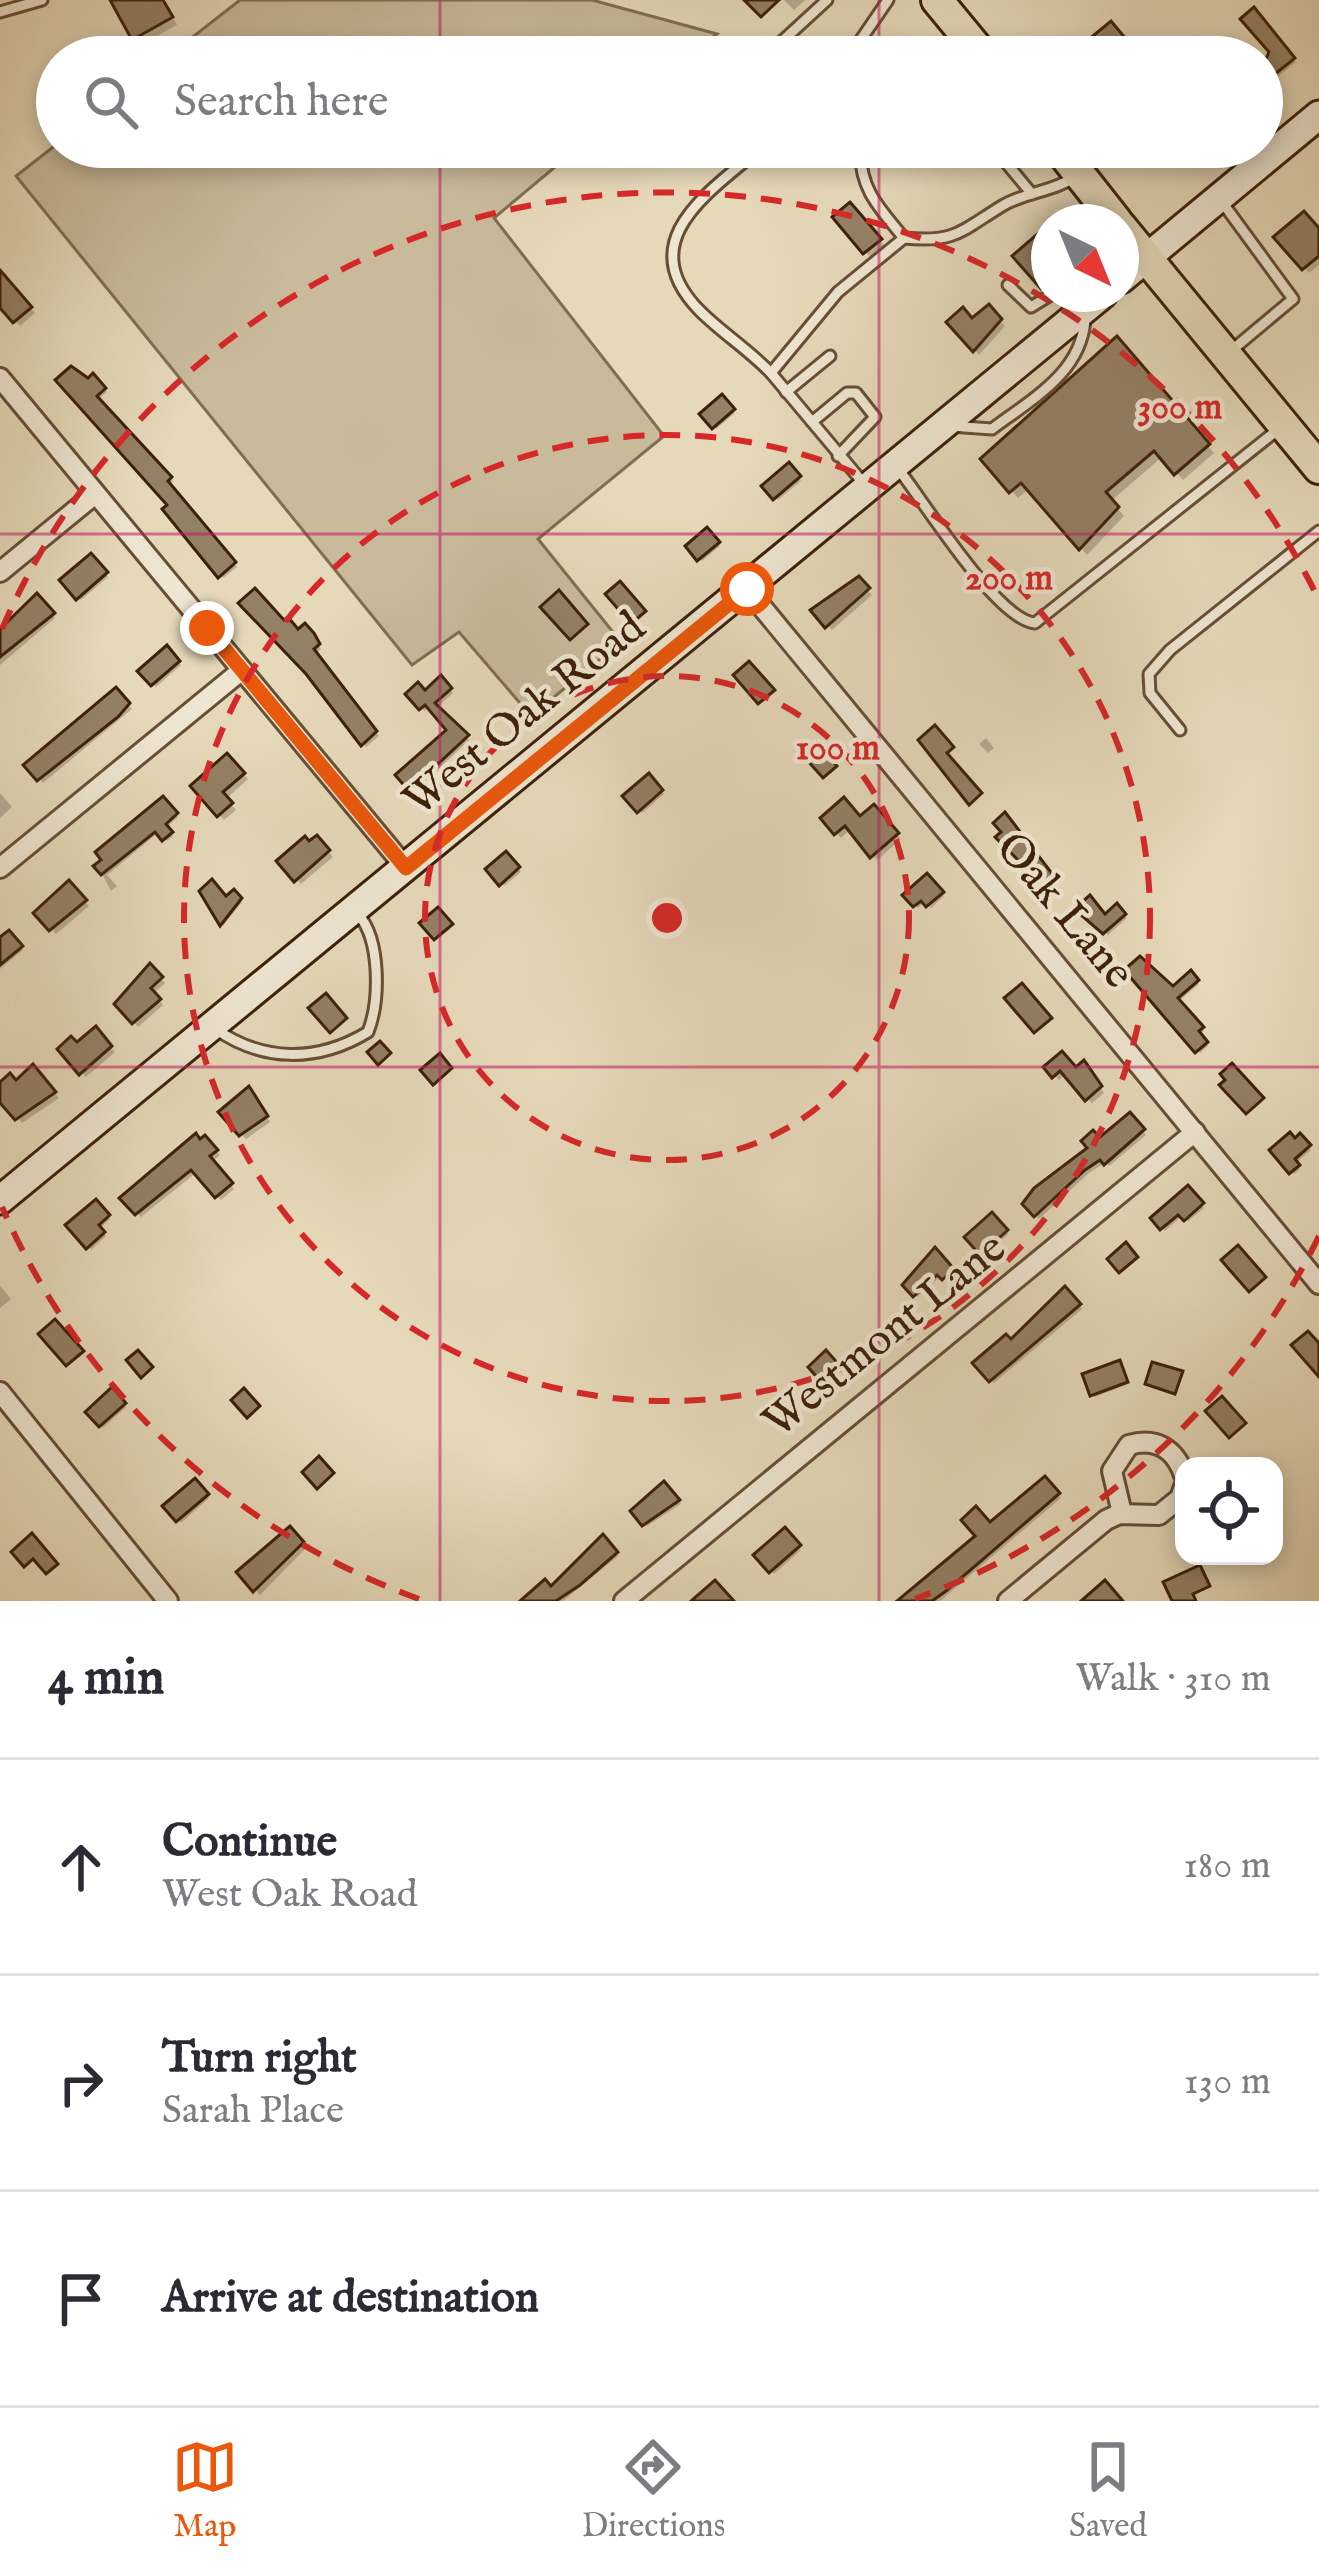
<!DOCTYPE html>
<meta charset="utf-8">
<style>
body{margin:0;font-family:"IM FELL English",serif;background:#f7f7f7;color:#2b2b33}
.controls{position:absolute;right:36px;bottom:36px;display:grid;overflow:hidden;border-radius:24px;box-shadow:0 6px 18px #0003}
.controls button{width:108px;height:108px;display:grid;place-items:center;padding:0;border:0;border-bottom:3px solid #e1e1e2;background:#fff;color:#2b2b33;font:60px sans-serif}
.compass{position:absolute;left:1031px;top:204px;width:108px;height:108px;border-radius:50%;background:#fff;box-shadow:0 6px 18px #0003;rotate:137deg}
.stop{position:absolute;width:36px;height:36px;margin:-27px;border:9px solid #ea580c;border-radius:50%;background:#fff}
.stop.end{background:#ea580c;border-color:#fff;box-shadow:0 3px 12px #0008}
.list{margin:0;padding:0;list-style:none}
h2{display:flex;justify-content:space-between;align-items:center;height:156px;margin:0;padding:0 48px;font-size:51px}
h2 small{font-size:39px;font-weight:400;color:#7c7c81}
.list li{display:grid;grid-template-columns:78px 1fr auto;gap:36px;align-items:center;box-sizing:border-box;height:216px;padding:0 48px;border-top:3px solid #e1e1e2}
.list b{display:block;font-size:45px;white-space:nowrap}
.list p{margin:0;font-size:39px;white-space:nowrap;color:#7c7c81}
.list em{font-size:39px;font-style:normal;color:#7c7c81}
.icon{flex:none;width:66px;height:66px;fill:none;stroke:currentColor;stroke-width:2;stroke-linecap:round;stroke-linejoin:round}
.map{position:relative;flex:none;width:1319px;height:1601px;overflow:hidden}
.search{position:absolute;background:#fff;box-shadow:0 6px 18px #0003;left:36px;right:36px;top:36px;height:132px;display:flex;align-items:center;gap:30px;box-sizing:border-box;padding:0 42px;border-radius:66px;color:#7c7c81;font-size:45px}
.sheet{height:804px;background:#fff}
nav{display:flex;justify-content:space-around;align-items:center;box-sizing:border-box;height:168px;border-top:3px solid #e1e1e2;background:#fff;font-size:33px;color:#7c7c81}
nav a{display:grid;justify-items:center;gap:6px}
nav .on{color:#ea580c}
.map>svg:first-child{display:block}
.green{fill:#c9ba9c;stroke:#826d52;stroke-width:3}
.shadow{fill:#0003}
.building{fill:#948065;stroke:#3c2009;stroke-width:3}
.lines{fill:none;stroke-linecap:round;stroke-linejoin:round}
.lane-casing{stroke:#664e35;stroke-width:15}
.street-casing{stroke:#664e35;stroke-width:24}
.secondary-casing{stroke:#3c2009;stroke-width:33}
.primary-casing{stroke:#3c2009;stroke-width:36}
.lane{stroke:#efe6d2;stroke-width:9}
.street{stroke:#efe6d2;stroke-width:18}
.secondary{stroke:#efe6d2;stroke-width:27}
.primary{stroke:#e6d9ba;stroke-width:30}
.route{stroke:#ea580c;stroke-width:15}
.grid{fill:none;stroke:#c2185b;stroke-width:3;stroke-opacity:0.55}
.ring{fill:none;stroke:#d62828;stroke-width:6;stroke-dasharray:21 15}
.labels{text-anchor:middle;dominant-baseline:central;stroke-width:9;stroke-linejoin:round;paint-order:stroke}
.street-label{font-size:45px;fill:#3c2009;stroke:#efe6d2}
.centre{fill:#d62828;stroke:#efe6d2;stroke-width:6}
.ring-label{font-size:36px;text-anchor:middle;font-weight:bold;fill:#d62828;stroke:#efe6d2;stroke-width:9;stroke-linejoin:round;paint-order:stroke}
</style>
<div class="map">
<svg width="1319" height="1601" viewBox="0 0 1319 1601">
<rect width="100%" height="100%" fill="#e6d9ba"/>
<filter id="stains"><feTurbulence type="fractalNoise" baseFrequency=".00167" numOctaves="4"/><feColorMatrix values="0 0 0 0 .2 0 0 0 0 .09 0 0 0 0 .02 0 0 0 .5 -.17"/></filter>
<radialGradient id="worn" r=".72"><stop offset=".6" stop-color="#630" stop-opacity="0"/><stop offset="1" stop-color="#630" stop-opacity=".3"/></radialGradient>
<!-- green -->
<g class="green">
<polygon points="240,0 592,0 717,34 689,57 167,57"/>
<polygon points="57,144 579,147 494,218 664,436 538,539 621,642 531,716 459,632 412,665 16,176"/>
</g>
<!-- shadow -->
<g class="shadow">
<polygon points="113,0 164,0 177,25 141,45"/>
<polygon points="784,0 805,0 794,10"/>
<polygon points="1254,11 1296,62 1275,79 1265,67 1273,52"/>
<polygon points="850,206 884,245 870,257 836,218"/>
<polygon points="1319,232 1319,265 1309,273 1278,237"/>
<polygon points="0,273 35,313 20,326 0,304"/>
<polygon points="989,308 1005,326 979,355 950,322 973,322"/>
<polygon points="1124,347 1214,453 1183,480 1162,457 1111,501 1124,516 1087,555 1030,488 1018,498 984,459"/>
<polygon points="72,370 88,382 96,379 107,392 97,400 173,481 168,485 237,567 223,578"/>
<polygon points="722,398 735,413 716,429 703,415"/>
<polygon points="789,466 801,481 778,500 766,486"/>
<polygon points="707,531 720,546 702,561 689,547"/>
<polygon points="90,557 108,577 81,600 63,581"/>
<polygon points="858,580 872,595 832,630 814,611"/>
<polygon points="36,597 55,618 0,665 0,629"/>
<polygon points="284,624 298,633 308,630 321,649 315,654 379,736 366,747 308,672"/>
<polygon points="167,649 181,665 156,687 142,671"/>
<polygon points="441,679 453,693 436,708 469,740 414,792 399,775 450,731 430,706 424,711 409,694 425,694"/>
<polygon points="116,691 132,709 43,783 28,766"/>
<polygon points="986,738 994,748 988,753 979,744"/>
<polygon points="227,757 248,779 226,799 236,810 224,820 194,786"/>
<polygon points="649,777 664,794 642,813 626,796"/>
<polygon points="0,793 12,807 0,818"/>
<polygon points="163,800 178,817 166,828 173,836 167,841 159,832 107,875 117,886 111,891 98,866"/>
<polygon points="874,808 901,839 877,860 851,829 841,838 824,818 860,820"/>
<polygon points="317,839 333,857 301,884 280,861"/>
<polygon points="506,855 521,872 504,886 489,869"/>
<polygon points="926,877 944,896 931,908 925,901 918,908 907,895"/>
<polygon points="69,884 89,906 56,934 37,913"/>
<polygon points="202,892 226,900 234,893 242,902 223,926"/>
<polygon points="1117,907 1127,918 1108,935 1078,909 1105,917"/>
<polygon points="9,934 23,950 0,969 0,941"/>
<polygon points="150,967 165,983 153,994 163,1005 138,1027 119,1005"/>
<polygon points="1128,971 1173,990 1191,975 1199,984 1178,1002 1204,1031 1199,1035 1208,1046 1200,1053"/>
<polygon points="95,1030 115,1052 86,1077 61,1049 77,1046"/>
<polygon points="1047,1067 1088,1068 1104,1093 1092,1103 1066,1074 1059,1080"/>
<polygon points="33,1069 59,1098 22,1123 0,1095"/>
<polygon points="254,1094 270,1122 246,1139 223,1112"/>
<polygon points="1130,1116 1146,1135 1109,1166 1106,1162 1089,1173 1039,1219 1026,1204"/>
<polygon points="1300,1137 1311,1150 1296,1163 1300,1169 1294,1174 1273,1150"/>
<polygon points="205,1139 220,1155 212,1162 234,1189 221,1200 197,1172 141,1217 123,1198"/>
<polygon points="1188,1189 1204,1208 1188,1221 1183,1215 1165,1231 1154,1219"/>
<polygon points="96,1203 110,1219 99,1229 106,1236 91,1250 70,1226"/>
<polygon points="992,1216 1008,1234 984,1255 968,1237"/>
<polygon points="935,1251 954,1273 946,1280 942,1275 917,1297 906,1286"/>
<polygon points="0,1286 11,1299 0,1308"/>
<polygon points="1065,1290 1082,1309 994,1383 976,1363 1011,1343"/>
<polygon points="1122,1366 1128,1384 1095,1397 1092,1394"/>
<polygon points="112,1392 126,1407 103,1428 89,1412"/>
<polygon points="1259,1461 1262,1466 1241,1466 1240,1462"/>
<polygon points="1045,1480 1061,1498 940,1601 903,1601"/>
<polygon points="195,1482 209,1498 181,1523 166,1506"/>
<polygon points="664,1485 681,1504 647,1526 634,1511"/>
<polygon points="290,1530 306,1548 260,1595 241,1572"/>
<polygon points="785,1531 801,1550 774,1574 758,1555"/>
<polygon points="602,1538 618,1556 563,1601 525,1601 551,1590"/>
</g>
<!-- building -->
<g class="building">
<polygon points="110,0 163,0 173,17 132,40"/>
<polygon points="744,0 779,0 761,17"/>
<polygon points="1254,7 1295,58 1270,78 1262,68 1269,52 1240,19"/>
<polygon points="1111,21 1141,57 1067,57"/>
<polygon points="850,202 882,239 863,254 832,217"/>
<polygon points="1304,211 1319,228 1319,256 1302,270 1273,237"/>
<polygon points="1049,224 1049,282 1041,289 1012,256"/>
<polygon points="0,270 32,307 13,323 0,308"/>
<polygon points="989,304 1002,319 973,352 946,322 963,307 972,318"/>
<polygon points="1117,336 1210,444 1174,475 1154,451 1106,492 1119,507 1079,550 1021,483 1009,493 980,459"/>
<polygon points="71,366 88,378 93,373 106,388 97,396 172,477 168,481 236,562 218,578 162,509 167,505 55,380"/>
<polygon points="722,394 735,409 712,429 699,414"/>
<polygon points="789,462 801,476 773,500 761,486"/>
<polygon points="707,527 720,542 697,561 685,546"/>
<polygon points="91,553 108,572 76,600 59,580"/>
<polygon points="859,576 870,588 825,628 810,610"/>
<polygon points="620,581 646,611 631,624 605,594"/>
<polygon points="255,588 284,620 288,617 298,629 305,623 314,633 320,644 314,649 377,731 361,746 306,674 238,603"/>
<polygon points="559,590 588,624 570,640 540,607"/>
<polygon points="37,593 55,613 0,657 0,629"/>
<polygon points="167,645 180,661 151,686 137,671"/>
<polygon points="749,661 775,690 758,704 733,675"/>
<polygon points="441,675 452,688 435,703 469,735 409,791 395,775 446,730 425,705 419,710 405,694 418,682 425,690"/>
<polygon points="116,687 130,703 118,717 37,781 23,765"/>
<polygon points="935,725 954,747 947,753 982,793 969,805 918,740"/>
<polygon points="820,746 837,766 823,778 806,759"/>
<polygon points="227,753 245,773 223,792 233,803 217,817 190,786"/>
<polygon points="649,773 663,790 637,813 622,796"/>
<polygon points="163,796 178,813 166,824 173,832 162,841 155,832 101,875 93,866 101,860 95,852"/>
<polygon points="844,797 860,816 874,804 899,833 870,858 845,826 834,835 820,818"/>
<polygon points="1005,812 1057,880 1041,894 1022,872 1026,868 995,837 1001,832 993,823"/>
<polygon points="317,835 330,850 294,882 276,861 305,836 309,841"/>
<polygon points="506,851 520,867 499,886 485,869"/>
<polygon points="927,873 944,892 926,907 921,901 913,907 902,895"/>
<polygon points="212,879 226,896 234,889 242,898 220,926 199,891"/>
<polygon points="69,880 87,900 49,931 33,913"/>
<polygon points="1090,895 1105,914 1117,903 1126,914 1103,934 1074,909"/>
<polygon points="438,907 453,924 434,940 419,923"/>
<polygon points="9,930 23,946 0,965 0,937"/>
<polygon points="1140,956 1173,986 1191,970 1199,980 1178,998 1204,1027 1199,1031 1208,1042 1195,1053 1124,970"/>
<polygon points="150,963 163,977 151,988 161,999 132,1024 114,1004"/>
<polygon points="1022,983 1052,1018 1034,1033 1004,998"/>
<polygon points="326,993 347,1018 330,1033 308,1008"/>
<polygon points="96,1026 112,1046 79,1075 57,1049 71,1036 77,1042"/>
<polygon points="380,1041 391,1053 378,1065 367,1052"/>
<polygon points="1062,1051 1076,1067 1084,1060 1102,1086 1085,1101 1060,1071 1052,1078 1043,1067"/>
<polygon points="440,1053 452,1068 433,1085 420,1070"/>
<polygon points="1232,1063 1264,1098 1246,1114 1219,1085 1225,1080 1220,1074"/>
<polygon points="33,1064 56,1092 15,1120 0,1103 0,1082 10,1073 16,1080"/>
<polygon points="249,1086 268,1116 239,1136 218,1112"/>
<polygon points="1130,1112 1145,1129 1104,1165 1100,1160 1085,1170 1034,1217 1022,1204 1034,1188 1087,1148 1081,1141 1093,1130 1100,1137"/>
<polygon points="1290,1132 1295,1138 1300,1133 1311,1145 1295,1159 1300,1165 1289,1174 1269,1150"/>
<polygon points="196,1133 200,1139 205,1135 218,1150 210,1156 233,1183 215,1198 191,1170 135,1215 119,1198"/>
<polygon points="1188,1185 1204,1203 1184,1221 1178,1215 1160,1230 1150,1218"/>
<polygon points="96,1199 110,1215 99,1225 105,1232 86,1249 65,1225"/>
<polygon points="992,1212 1008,1230 980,1255 964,1237"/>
<polygon points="1126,1242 1138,1257 1119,1273 1107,1259"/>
<polygon points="1238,1245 1266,1277 1249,1292 1221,1260"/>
<polygon points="935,1247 954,1269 942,1280 937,1275 913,1297 902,1285"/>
<polygon points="1065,1286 1081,1304 989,1382 972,1363 1006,1334 1011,1339"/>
<polygon points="55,1319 84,1351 66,1366 38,1334"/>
<polygon points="1308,1331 1319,1343 1319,1377 1291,1345"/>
<polygon points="138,1350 153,1367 141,1378 126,1360"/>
<polygon points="826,1350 841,1367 823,1384 808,1367"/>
<polygon points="1120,1360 1128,1382 1090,1396 1082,1374"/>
<polygon points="1152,1362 1183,1371 1175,1394 1145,1384"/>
<polygon points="112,1387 126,1403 99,1427 85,1412"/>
<polygon points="244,1388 260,1406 247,1418 231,1400"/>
<polygon points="1222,1396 1246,1423 1229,1438 1205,1411"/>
<polygon points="319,1456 334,1473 317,1489 302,1472"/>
<polygon points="1045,1476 1060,1493 946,1591 932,1601 897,1601 975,1536 961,1520 976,1506 990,1522"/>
<polygon points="195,1478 209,1494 176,1522 162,1506"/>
<polygon points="664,1481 680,1500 642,1526 630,1511"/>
<polygon points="290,1526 304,1542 253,1592 236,1572"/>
<polygon points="785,1527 801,1545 769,1573 753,1555"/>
<polygon points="32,1533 58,1564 46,1574 33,1559 24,1567 11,1552"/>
<polygon points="603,1534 618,1552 580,1585 556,1601 520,1601 545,1579 551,1586"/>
<polygon points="1200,1565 1210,1586 1193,1594 1196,1601 1172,1601 1163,1582"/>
<polygon points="715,1580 734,1601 691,1601"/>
<polygon points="1105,1580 1123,1601 1081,1601"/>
</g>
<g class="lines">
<defs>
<g id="lane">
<polyline points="0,12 42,0"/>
<polyline points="782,57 779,44 827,0"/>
<polyline points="849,57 888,0"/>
<polyline points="938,57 958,35"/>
<path d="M762,147C711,191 630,240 700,311C722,333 749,350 771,373"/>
<path d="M861,147C858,187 879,208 904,238C956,243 961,231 1002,206C1025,192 1052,192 1075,177"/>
<polyline points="993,147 1032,194"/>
<polyline points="1222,202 1293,299 1232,350"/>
<polyline points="1085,222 1095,204"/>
<polyline points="1008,285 1031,307 1052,294"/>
<polyline points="786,392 830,356"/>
<polyline points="812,422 847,393 856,393 875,417 838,456"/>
<path d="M950,426L992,429C1032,399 1081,373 1085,320"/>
<path d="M899,470C925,503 997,620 1035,623L1280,428"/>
<polyline points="865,485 771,373 838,292 904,238"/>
<polyline points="1180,730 1150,693 1149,674 1170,650 1319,531"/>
<path d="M214,1028C262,1062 317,1063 368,1032C380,1001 381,940 358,914"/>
</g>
<g id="street">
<polyline points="0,378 406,868"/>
<polyline points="0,572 94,495"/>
<polyline points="747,589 1319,1284"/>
<polyline points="0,868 242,670"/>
<polyline points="0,1392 168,1601"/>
<path d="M1121,1509L1112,1471L1129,1445C1156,1437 1175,1449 1184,1475"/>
<polyline points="624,1601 1195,1132"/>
<polyline points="1008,1601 1106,1520 1119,1514 1159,1515 1180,1498 1184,1487"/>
</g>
<g id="secondary">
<polyline points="1121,279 1319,115"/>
<polyline points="0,1200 1103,294"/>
</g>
<g id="primary">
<polyline points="937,0 984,57"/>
<polyline points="1058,147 1117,222"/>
<polyline points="1121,227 1319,468"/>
</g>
</defs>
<!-- lane casing -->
<use href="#lane" class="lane-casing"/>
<!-- street casing -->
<use href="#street" class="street-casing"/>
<!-- secondary casing -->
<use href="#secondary" class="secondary-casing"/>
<!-- primary casing -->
<use href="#primary" class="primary-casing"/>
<!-- lane -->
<use href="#lane" class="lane"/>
<!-- street -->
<use href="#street" class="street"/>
<!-- secondary -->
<use href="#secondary" class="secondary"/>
<!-- primary -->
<use href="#primary" class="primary"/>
</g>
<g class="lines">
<!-- route -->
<polyline class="route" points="207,628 406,868 747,589"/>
</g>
<!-- grid -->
<path class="grid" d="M440,0V57M879,0V57M440,147V1601M879,147V1601M0,534H1319M0,1067H1319"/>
<!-- distance rings -->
<g class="ring">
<circle cx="667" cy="918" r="242"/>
<circle cx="667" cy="918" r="483"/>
<path d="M1319 1236A725 725 0 0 1 915 1599M419 1599A725 725 0 0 1 2 1207M2 629A725 725 0 0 1 1319 600"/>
</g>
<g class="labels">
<!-- street labels -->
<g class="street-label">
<text transform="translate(525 715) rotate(-39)">West Oak Road</text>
<text transform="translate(1064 911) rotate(50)">Oak Lane</text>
<text transform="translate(885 1336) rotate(-39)">Westmont Lane</text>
</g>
</g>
<circle cx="667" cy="918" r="18" class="centre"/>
<g class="ring-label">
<text x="1180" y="418">300 m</text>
<text x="1009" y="589">200 m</text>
<text x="838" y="759">100 m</text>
</g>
<rect width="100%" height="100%" filter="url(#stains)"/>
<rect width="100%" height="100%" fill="url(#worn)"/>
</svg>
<div class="controls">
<button><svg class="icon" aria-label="locate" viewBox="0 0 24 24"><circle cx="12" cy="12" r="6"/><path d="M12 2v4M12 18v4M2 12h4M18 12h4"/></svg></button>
</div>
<svg class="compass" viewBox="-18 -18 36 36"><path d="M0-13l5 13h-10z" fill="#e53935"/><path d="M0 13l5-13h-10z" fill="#7c7c81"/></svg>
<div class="stop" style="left:747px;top:589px"></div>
<div class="stop end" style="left:207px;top:628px"></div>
<div class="search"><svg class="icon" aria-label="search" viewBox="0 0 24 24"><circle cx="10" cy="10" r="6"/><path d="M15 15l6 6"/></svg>Search here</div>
</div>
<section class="sheet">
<h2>4 min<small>Walk · 310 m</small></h2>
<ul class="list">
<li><svg class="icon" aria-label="ahead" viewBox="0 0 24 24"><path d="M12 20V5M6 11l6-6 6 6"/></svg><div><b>Continue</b><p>West Oak Road</p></div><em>180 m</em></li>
<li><svg class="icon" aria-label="right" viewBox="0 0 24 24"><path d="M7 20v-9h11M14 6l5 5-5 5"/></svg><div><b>Turn right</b><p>Sarah Place</p></div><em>130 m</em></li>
<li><svg class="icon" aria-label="arrive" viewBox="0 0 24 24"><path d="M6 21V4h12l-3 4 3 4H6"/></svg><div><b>Arrive at destination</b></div></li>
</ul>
</section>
<nav>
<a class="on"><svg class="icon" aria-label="map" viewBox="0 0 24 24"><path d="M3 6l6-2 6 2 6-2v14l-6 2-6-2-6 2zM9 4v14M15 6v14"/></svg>Map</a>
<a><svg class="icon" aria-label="directions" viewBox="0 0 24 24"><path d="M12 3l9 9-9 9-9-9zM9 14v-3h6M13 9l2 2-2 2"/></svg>Directions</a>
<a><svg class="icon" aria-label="saved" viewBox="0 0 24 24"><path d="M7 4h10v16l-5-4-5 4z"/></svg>Saved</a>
</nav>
